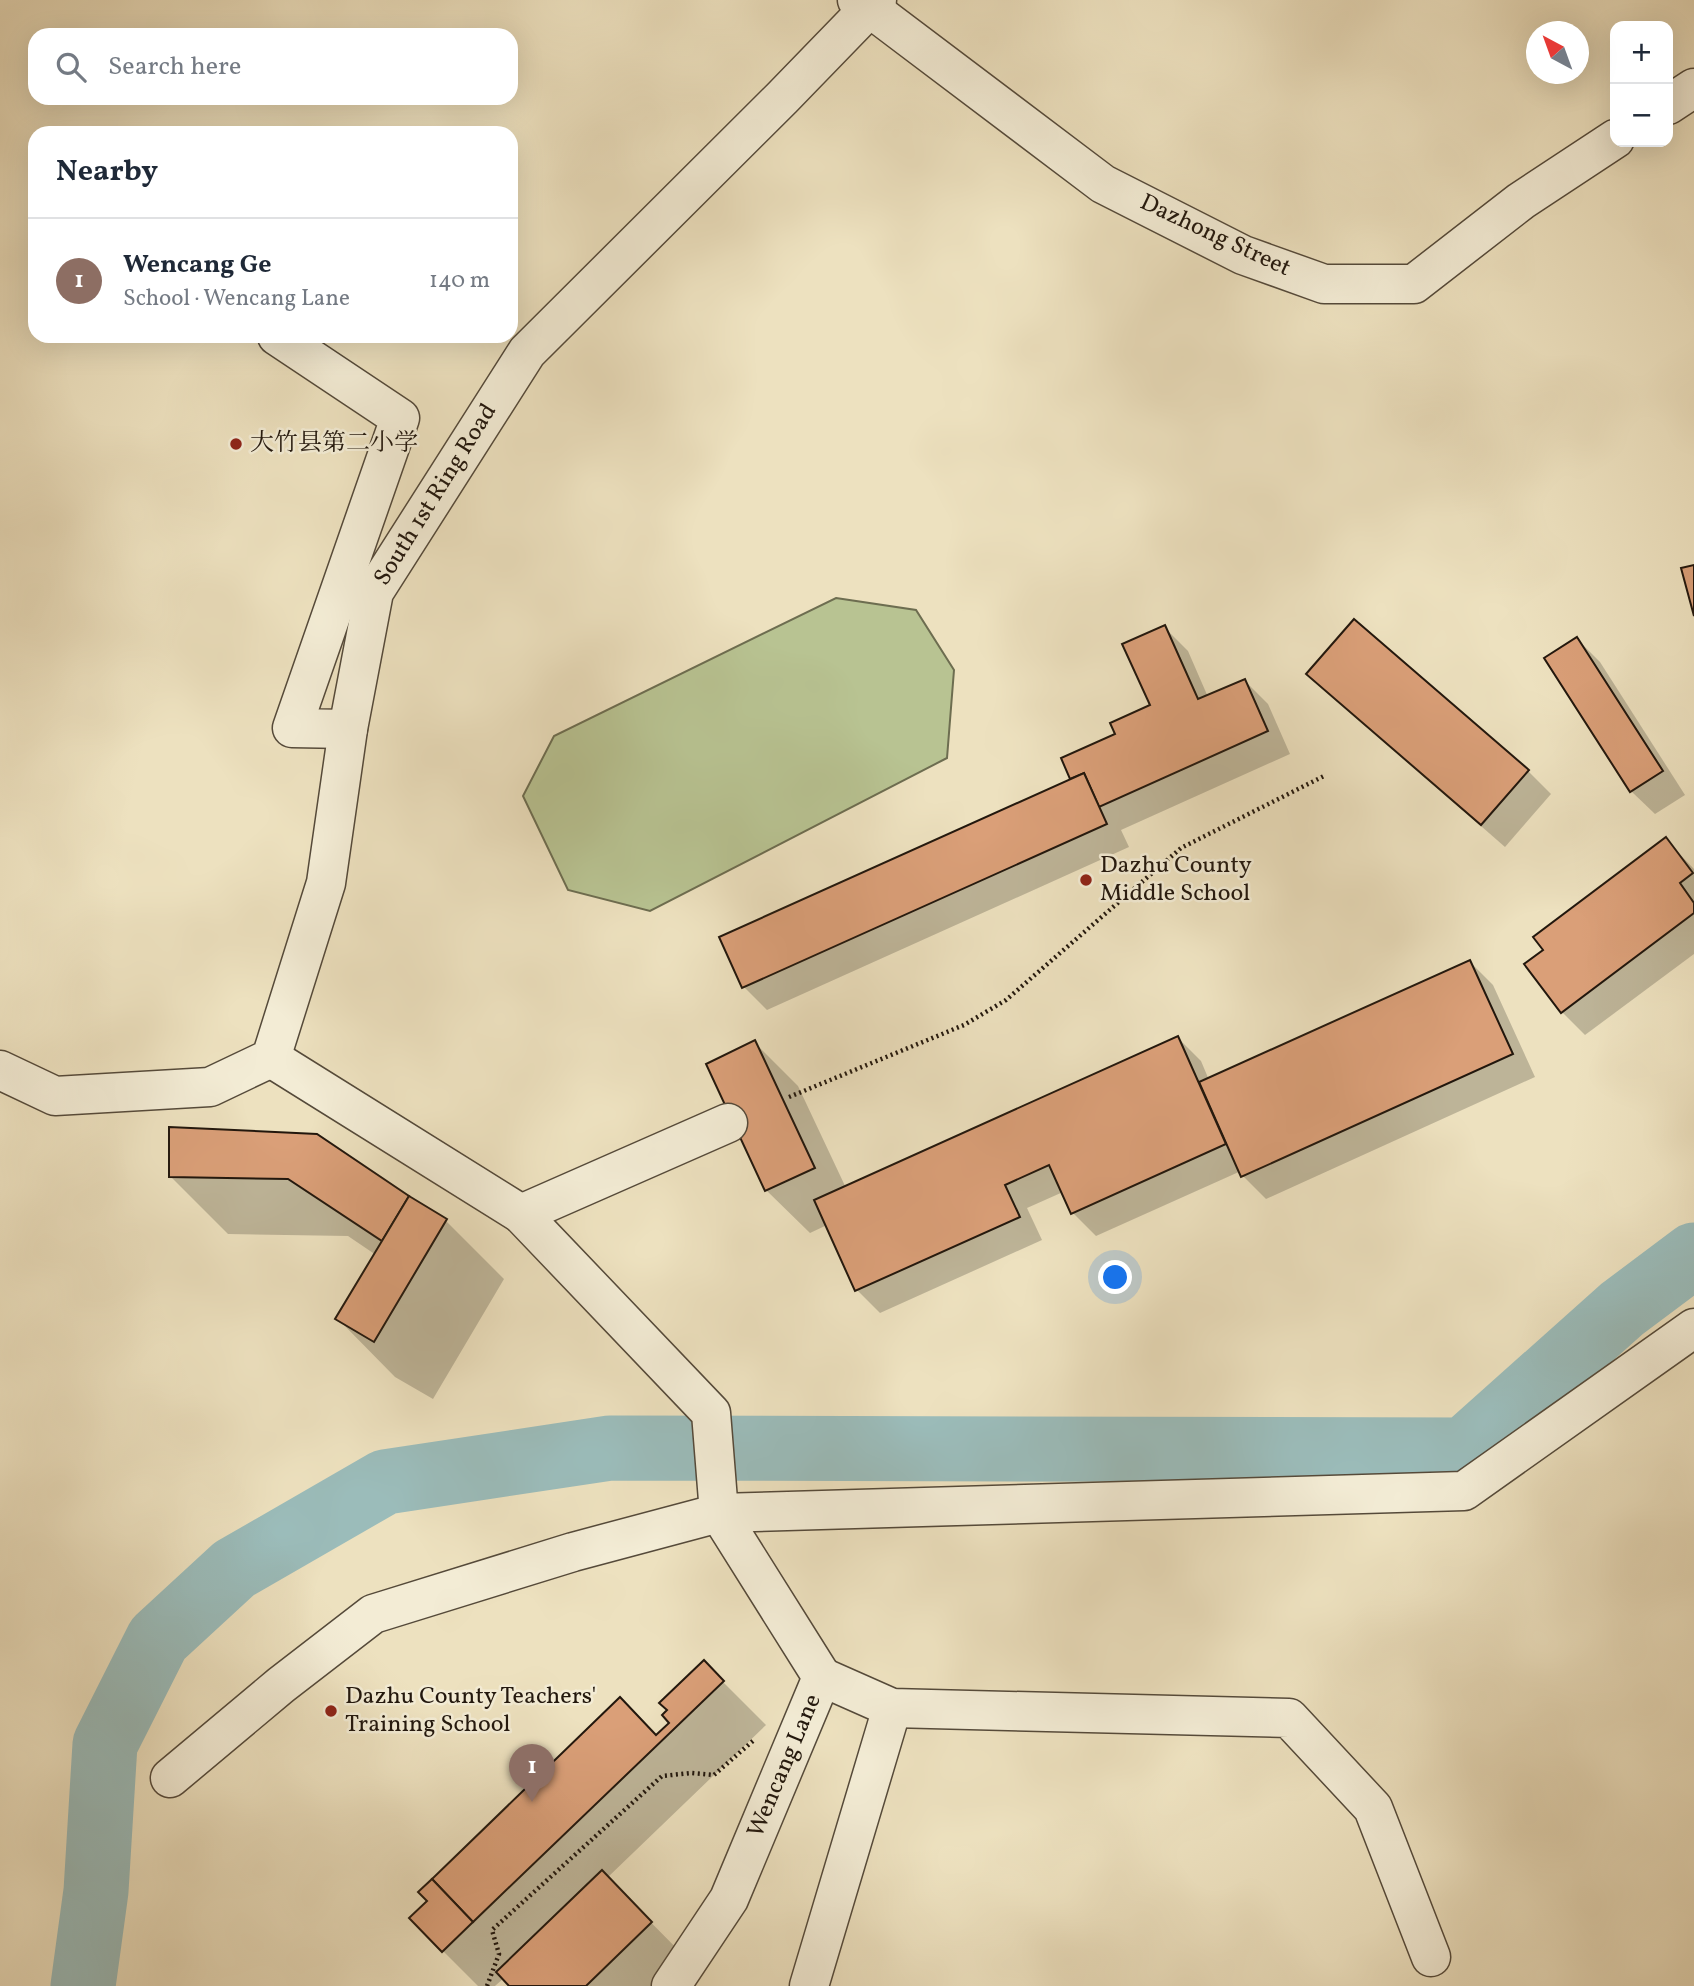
<!DOCTYPE html>
<meta charset="utf-8">
<style>
body{margin:0;font-family:Vollkorn,"Noto Serif SC",serif;background:#f6f6f7;color:#1f2937}
.controls{position:absolute;right:21px;top:21px;display:grid;overflow:hidden;border-radius:14px;box-shadow:0 7px 28px #0002}
.controls button{width:63px;height:63px;display:grid;place-items:center;padding:0;border:0;border-bottom:2px solid #e0e1e3;background:#fff;color:#1f2937;font:35px sans-serif}
.compass{position:absolute;left:1526px;top:21px;width:63px;height:63px;border-radius:50%;background:#fff;box-shadow:0 7px 28px #0002;rotate:319deg}
.you{position:absolute;left:1116px;top:1278px;width:24px;height:24px;margin:-18px;border:5px solid #fff;border-radius:50%;background:#1a73e8;box-shadow:0 0 0 10px #1a73e833}
.badge{display:grid;place-items:center;width:46px;height:46px;border-radius:50%;background:#8f2418;color:#fff;font-size:23px;font-weight:700}
.pin{position:absolute;translate:-50% -58px;filter:drop-shadow(0 2px 4px #0008)}
.pin::after{content:'';position:absolute;top:37px;width:24px;height:21px;background:inherit;clip-path:polygon(0 0,100% 0,50% 100%)}
.list{margin:0;padding:0;list-style:none}
h2{display:flex;justify-content:space-between;align-items:center;height:91px;margin:0;padding:0 28px;font-size:30px}
h2 small{font-size:23px;font-weight:400;color:#747a83}
.list li{display:grid;grid-template-columns:46px 1fr auto;gap:21px;align-items:center;box-sizing:border-box;height:126px;padding:0 28px;border-top:2px solid #e0e1e3}
.list b{display:block;font-size:26px;white-space:nowrap}
.list p{margin:0;font-size:23px;white-space:nowrap;color:#747a83}
.list em{font-size:23px;font-style:normal;color:#747a83}
.icon{flex:none;width:38px;height:38px;fill:none;stroke:currentColor;stroke-width:2;stroke-linecap:round;stroke-linejoin:round}
.map{position:relative;flex:none;width:1694px;height:1986px;overflow:hidden}
.search{position:absolute;background:#fff;box-shadow:0 7px 28px #0002;left:28px;top:28px;width:490px;height:77px;display:flex;align-items:center;gap:18px;box-sizing:border-box;padding:0 24px;border-radius:21px;color:#747a83;font-size:26px}
.panel{position:absolute;background:#fff;box-shadow:0 7px 28px #0002;left:28px;top:126px;width:490px;height:217px;border-radius:21px}
.map>svg:first-child{display:block}
.green{fill:#b8c392;stroke:#6d6d50;stroke-width:2}
.shadow{fill:#0003}
.lines{fill:none;stroke-linecap:round;stroke-linejoin:round}
.river{stroke:#9bbcba;stroke-width:65}
.building{fill:#da9f78;stroke:#22170d;stroke-width:2}
.minor-casing{stroke:#554a3a;stroke-width:41}
.path{stroke:#22170d;stroke-width:4.5;stroke-dasharray:2 3.5;stroke-linecap:butt}
.minor{stroke:#f3ecd5;stroke-width:38}
.poi-dot{fill:#8f2418;stroke:#f3ecd5;stroke-width:2.5}
.labels{text-anchor:middle;dominant-baseline:central;stroke-width:5;stroke-linejoin:round;paint-order:stroke}
.street-label{font-size:24px;fill:#22170d;stroke:#f3ecd5}
.poi-label{font-size:24px;fill:#22170d;stroke:#f3ecd5;text-anchor:start}
</style>
<div class="map">
<svg width="1694" height="1986" viewBox="0 0 1694 1986">
<rect width="100%" height="100%" fill="#ede1bf"/>
<filter id="stains"><feTurbulence type="fractalNoise" baseFrequency=".00286" numOctaves="4"/><feColorMatrix values="0 0 0 0 .2 0 0 0 0 .09 0 0 0 0 .02 0 0 0 .5 -.17"/></filter>
<radialGradient id="worn" r=".72"><stop offset=".6" stop-color="#630" stop-opacity="0"/><stop offset="1" stop-color="#630" stop-opacity=".3"/></radialGradient>
<!-- green -->
<polygon class="green" points="836,598 916,610 954,670 947,758 650,911 568,890 523,796 554,736"/>
<!-- shadow -->
<g class="shadow">
<polygon points="1164,627 1188,651 1208,697 1245,681 1268,704 1290,754 1121,830 1129,847 767,1010 744,987 1073,779 1063,759 1117,735 1152,706"/>
<polygon points="1577,639 1600,662 1685,795 1655,814 1631,791"/>
<polygon points="1308,673 1528,771 1551,794 1505,847 1332,696"/>
<polygon points="1666,840 1694,869 1694,954 1585,1035 1562,1012"/>
<polygon points="1470,962 1493,985 1535,1077 1266,1199 1243,1176 1241,1171 1096,1236 1073,1213 1063,1192 1027,1208 1042,1240 880,1313 857,1290 827,1225 810,1233 766,1190 755,1043 798,1086 846,1188 1178,1038 1201,1061 1209,1080"/>
<polygon points="316,1136 408,1198 446,1221 504,1279 433,1399 395,1377 338,1319 376,1255 348,1236 228,1234 170,1176"/>
<polygon points="704,1663 766,1725 607,1878 694,1966 674,1986 512,1986 504,1978 495,1986 478,1986 443,1951 671,1723"/>
</g>
<g class="lines">
<!-- river -->
<polyline class="river" points="83,1986 96,1891 105,1744 158,1639 234,1569 385,1482 610,1448 1464,1450 1622,1309 1694,1255"/>
</g>
<!-- building -->
<g class="building">
<polygon points="1694,565 1694,616 1681,568"/>
<polygon points="1354,619 1529,770 1481,825 1306,674"/>
<polygon points="1165,625 1198,699 1245,679 1268,731 1099,807 1084,773 1070,779 1061,758 1115,734 1110,723 1150,705 1122,644"/>
<polygon points="1577,637 1663,771 1630,792 1544,658"/>
<polygon points="1084,773 1107,824 742,988 719,937"/>
<polygon points="1666,837 1693,873 1680,883 1694,903 1694,913 1561,1013 1524,964 1543,950 1533,937"/>
<polygon points="1470,960 1513,1054 1241,1177 1199,1082"/>
<polygon points="1178,1036 1226,1144 1071,1214 1049,1165 1005,1185 1020,1217 855,1291 814,1200"/>
<polygon points="755,1040 815,1168 765,1191 706,1064"/>
<polygon points="169,1127 317,1134 409,1196 382,1241 288,1179 169,1177"/>
<polygon points="409,1196 447,1219 374,1342 335,1319"/>
<polygon points="704,1660 724,1681 473,1922 432,1879 620,1697 656,1735 669,1723 662,1715 667,1710 659,1703"/>
<polygon points="602,1870 652,1922 586,1986 509,1986 496,1972"/>
<polygon points="432,1879 473,1922 442,1952 409,1918 427,1901 418,1892"/>
</g>
<g class="lines">
<defs>
<g id="minor">
<polyline points="857,0 870,8 1103,184 1243,255 1324,284 1414,284 1521,201 1615,139"/>
<polyline points="1668,105 1694,88"/>
<polyline points="277,336 400,418 292,728 348,729"/>
<polyline points="271,1058 521,1214 711,1413 719,1513 822,1677 729,1899 671,1986"/>
<polyline points="0,1070 55,1096 210,1087 271,1058 326,883 348,729 374,592 527,352 782,98 877,0"/>
<polyline points="521,1214 728,1123"/>
<polyline points="822,1677 892,1708 1289,1718 1373,1808 1431,1957"/>
<polyline points="170,1778 281,1685 373,1614 573,1552 719,1513 1464,1491 1694,1328"/>
<polyline points="809,1986 892,1708"/>
</g>
</defs>
<!-- minor casing -->
<use href="#minor" class="minor-casing"/>
<!-- path -->
<g class="path">
<polyline points="789,1097 964,1025 1006,1000 1181,848 1326,775"/>
<polyline points="487,1986 499,1954 492,1930 662,1776 691,1773 714,1775 754,1740"/>
</g>
<!-- minor -->
<use href="#minor" class="minor"/>
</g>
<!-- markers -->
<g class="poi-dot">
<circle cx="236" cy="444" r="7"/>
<circle cx="1086" cy="880" r="7"/>
<circle cx="331" cy="1711" r="7"/>
</g>
<g class="labels">
<!-- street labels -->
<g class="street-label">
<text transform="translate(1215 236) rotate(25)">Dazhong Street</text>
<text transform="translate(436 495) rotate(-58)">South 1st Ring Road</text>
<text transform="translate(785 1766) rotate(-67)">Wencang Lane</text>
</g>
<!-- poi labels -->
<g class="poi-label">
<text x="250" y="444">大竹县第二小学</text>
<text x="1100" y="866">Dazhu County<tspan x="1100" dy="28">Middle School</tspan></text>
<text x="345" y="1697">Dazhu County Teachers'<tspan x="345" dy="28">Training School</tspan></text>
</g>
</g>
<rect width="100%" height="100%" filter="url(#stains)"/>
<rect width="100%" height="100%" fill="url(#worn)"/>
</svg>
<div class="controls">
<button>+</button>
<button>−</button>
</div>
<svg class="compass" viewBox="-18 -18 36 36"><path d="M0-13l5 13h-10z" fill="#e53935"/><path d="M0 13l5-13h-10z" fill="#747a83"/></svg>
<div class="you"></div>
<div class="pin badge" style="left:532px;top:1802px;background:#8d6e63">1</div>
<div class="search"><svg class="icon" aria-label="search" viewBox="0 0 24 24"><circle cx="10" cy="10" r="6"/><path d="M15 15l6 6"/></svg>Search here</div>
<section class="panel">
<h2>Nearby<small></small></h2>
<ul class="list">
<li><span class="badge" style="background:#8d6e63">1</span><div><b>Wencang Ge</b><p>School · Wencang Lane</p></div><em>140 m</em></li>
</ul>
</section>
</div>
